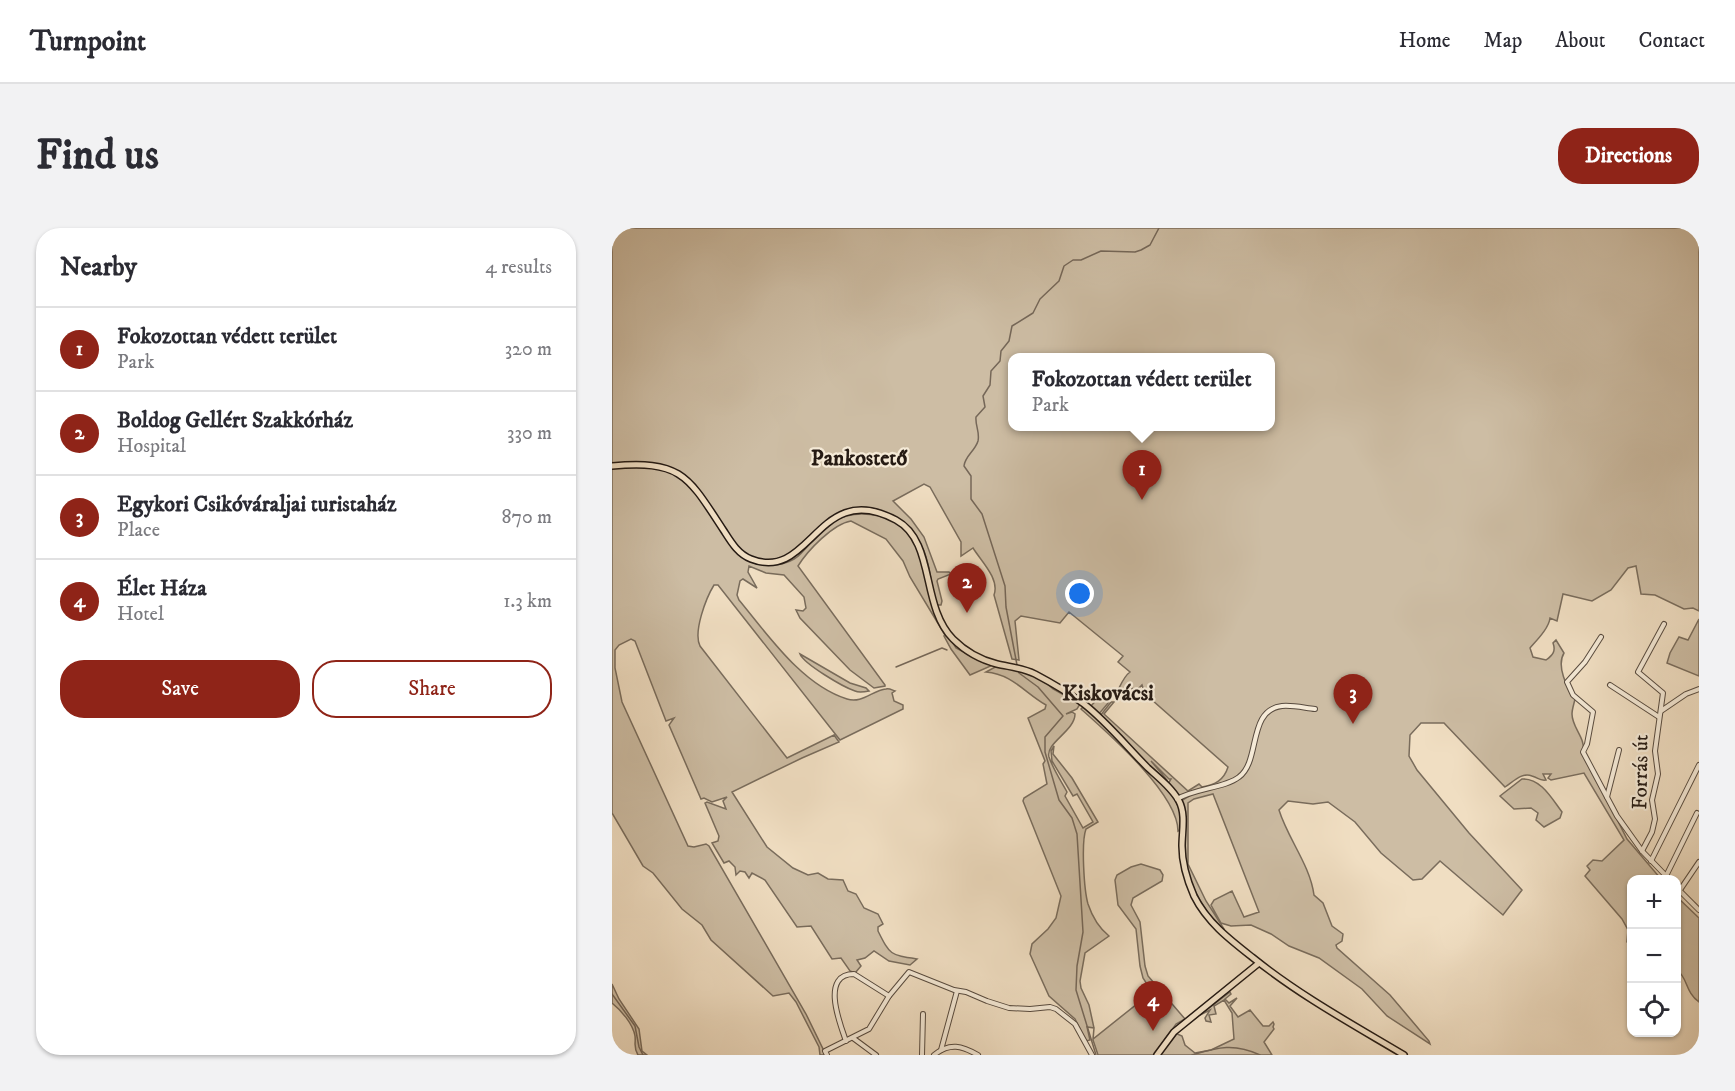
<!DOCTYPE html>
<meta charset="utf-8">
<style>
body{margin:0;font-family:"IM FELL DW Pica",serif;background:#f2f2f3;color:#2b2b33}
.controls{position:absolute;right:18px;bottom:18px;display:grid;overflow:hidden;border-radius:12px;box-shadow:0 2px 4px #0004}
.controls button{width:54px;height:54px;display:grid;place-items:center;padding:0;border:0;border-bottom:2px solid #e1e1e2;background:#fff;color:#2b2b33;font:30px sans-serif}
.you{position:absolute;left:468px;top:366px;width:21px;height:21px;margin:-15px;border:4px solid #fff;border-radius:50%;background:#1a73e8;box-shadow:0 0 0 9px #1a73e833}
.badge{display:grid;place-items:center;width:39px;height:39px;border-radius:50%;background:#8f2418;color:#fff;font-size:20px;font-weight:700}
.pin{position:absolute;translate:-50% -50px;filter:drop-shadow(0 2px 3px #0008)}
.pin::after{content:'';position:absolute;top:32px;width:21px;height:18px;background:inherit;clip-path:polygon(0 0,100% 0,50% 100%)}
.popup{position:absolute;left:396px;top:125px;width:267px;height:78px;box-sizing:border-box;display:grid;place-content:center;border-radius:12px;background:#fff;filter:drop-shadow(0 2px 4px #0005);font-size:20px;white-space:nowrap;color:#7c7c81}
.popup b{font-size:22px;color:#2b2b33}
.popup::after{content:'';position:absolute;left:50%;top:100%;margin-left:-12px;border:12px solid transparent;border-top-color:#fff}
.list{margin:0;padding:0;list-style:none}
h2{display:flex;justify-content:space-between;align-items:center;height:78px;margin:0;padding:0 24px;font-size:26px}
h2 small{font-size:20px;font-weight:400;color:#7c7c81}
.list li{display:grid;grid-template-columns:39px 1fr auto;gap:18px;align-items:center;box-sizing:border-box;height:84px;padding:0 24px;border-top:2px solid #e1e1e2}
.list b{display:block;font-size:22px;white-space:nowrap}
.list p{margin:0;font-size:20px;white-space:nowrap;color:#7c7c81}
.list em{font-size:20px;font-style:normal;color:#7c7c81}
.actions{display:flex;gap:12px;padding:18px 24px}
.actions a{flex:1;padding:14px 0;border:2px solid #8f2418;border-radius:24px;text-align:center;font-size:21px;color:#8f2418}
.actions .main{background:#8f2418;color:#fff}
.icon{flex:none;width:33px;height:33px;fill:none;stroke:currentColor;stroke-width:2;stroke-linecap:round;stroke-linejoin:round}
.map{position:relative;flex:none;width:1087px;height:827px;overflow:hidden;border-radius:24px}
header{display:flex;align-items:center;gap:36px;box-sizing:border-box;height:84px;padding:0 30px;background:#fff;border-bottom:2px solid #e1e1e2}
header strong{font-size:28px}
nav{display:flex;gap:33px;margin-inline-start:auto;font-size:21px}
.intro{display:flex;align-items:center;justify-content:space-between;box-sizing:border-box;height:144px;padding:0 36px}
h1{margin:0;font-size:42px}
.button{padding:15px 27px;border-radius:24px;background:#8f2418;color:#fff;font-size:21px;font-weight:700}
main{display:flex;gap:36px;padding:0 36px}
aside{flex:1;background:#fff;border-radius:24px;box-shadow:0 2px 4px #0004}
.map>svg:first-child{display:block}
.green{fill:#cdbda4;stroke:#796c5c;stroke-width:1.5;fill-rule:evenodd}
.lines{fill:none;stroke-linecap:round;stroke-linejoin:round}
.stream{stroke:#756758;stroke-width:1.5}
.minor-casing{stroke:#584b3f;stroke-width:6}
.major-casing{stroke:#251a13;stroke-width:8}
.minor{stroke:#f5ead7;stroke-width:4}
.major{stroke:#f0dec2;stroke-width:5}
.labels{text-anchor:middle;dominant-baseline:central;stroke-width:4.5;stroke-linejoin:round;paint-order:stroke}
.street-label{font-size:21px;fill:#251a13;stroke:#f5ead7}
.neighbourhood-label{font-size:22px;font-weight:bold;fill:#251a13;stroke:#f5ead7}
</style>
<header>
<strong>Turnpoint</strong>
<nav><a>Home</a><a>Map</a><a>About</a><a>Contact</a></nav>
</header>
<div class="intro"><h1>Find us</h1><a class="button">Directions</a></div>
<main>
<aside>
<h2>Nearby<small>4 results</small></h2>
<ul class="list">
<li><span class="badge">1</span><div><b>Fokozottan védett terület</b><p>Park</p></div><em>320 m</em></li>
<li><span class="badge">2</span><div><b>Boldog Gellért Szakkórház</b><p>Hospital</p></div><em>330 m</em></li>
<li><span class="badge">3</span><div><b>Egykori Csikóváraljai turistaház</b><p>Place</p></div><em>870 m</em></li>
<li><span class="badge">4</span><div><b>Élet Háza</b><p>Hotel</p></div><em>1.3 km</em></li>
</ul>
<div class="actions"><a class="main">Save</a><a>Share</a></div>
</aside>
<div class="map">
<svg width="1087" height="827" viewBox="0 0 1087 827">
<rect width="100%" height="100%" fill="#f0dec2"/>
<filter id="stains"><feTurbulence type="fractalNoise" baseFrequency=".00333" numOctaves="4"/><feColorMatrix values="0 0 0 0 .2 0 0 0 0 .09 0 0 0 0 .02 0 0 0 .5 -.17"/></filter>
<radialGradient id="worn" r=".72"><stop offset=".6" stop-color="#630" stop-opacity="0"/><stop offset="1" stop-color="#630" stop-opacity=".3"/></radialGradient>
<!-- green -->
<g class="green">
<path d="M0,0H1087V383L1081,380L1072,381L1043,367L1029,366L1024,338L1016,340L999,362L980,373L951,366L945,393L938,390C937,400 925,412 918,420L921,429L934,432C941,427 944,423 941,415L944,412L952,425C944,438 955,460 963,471C962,476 960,481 960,486C960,500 974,510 971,524L1015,611L1049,651L1020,652L1019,717L1015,714L1016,702L1010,691L973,648L978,642L975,638L981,632L990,633L1012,612L972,545L939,552L936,550L939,546H931L934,552C927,553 927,550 920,548C910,544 902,553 893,559L832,495H809L798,507L797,528L805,542L857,605L910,662L891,687L828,633L810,651L801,652L769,625L743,594L716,574L701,576L676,573L667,582C676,611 698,637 702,667L711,675L720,698L731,706L730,713L724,717L725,720L778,767L817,813L818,816L775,788L750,761L707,730L677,718L659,706L639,697L619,698L609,695L599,677L602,672L620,663L632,689L647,684L601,566L582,571L576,575V636L594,673L612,701L610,702C589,679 573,651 573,620C572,605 576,588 569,573L577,568V565L569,570L566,569L556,556L559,551H557L539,533L555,552L552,554L488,488L499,474H502L492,486L576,563L587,556L590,559C603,557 612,552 616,539L532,465L515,463L511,465L513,462L532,463L530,457L526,461L515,460L504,466C508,459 511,449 518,444L506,434L511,428L457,384L448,395L409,388L403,393L407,432L400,431L382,367C388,351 369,333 361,320L349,328V314L318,259L312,256L281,273L299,291L312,309L325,344H337L339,346L326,351L325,353L330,373L329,377H324C319,359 319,340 312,323C304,306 292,291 273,286C253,280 233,282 216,294C204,302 197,315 187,324C165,342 138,333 121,315L120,318C129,329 138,337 154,337C195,339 192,311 220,294C248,278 289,287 305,316C313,331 314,348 317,365C318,372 320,380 324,387C327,394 332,401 333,407L298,349L291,333L274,311L239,293C221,296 196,322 186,338L273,457V458L262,460L238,442L188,390L184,382L191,383L194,380L192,369L172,347L154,345L137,338L136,344L145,360L131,351L128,353L125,367L127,372C156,407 190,457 235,471C250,476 261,462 274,461C277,460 280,462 283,463L280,465L282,473L291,477V481L228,512L106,357H102C94,370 81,404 88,418L175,530L222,507L227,514L190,530L120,564L155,619L181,640L196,647L206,645L216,651L231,652L236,663L244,666L252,680L266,686L271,696L266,699V703C278,727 278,727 305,731L298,737L277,733L262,723L253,730L245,732L249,738L243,745L238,743L229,730L220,731L199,698L185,699L153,652L140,645L137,650L133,644L128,643L124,647L123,639L117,633L112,635L100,615L106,613L107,608L93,575L95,574L114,581L111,573L115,569L100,574L92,570L89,571L57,497L62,490L54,493L23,413L19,411L7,417L3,422V440L10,474L76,618L82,619L94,616L97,618L194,786L214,827H208L207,819L184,774L177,765L161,768L99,712L90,697L70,681L41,645L31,638L0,585ZM401,130H659V198H401Z"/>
<polygon points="1087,391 1087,448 1055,435 1058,425 1067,409 1076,412"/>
<polygon points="336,407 344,420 370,434 381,437 358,447 339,421 332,408"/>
<path d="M188,426L238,455L254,460L257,463C252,464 247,465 243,463C231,459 192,436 188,426Z"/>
<path d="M385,438L411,443L431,452L441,461L468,476L465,481L454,486L460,484L463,486C463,503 433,515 437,529C441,541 449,553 455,564L453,568L471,600L481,594L465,566L461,568L440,533L439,523L442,518L441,526L460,550L486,594L474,601C469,614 472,662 476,676C480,688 487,700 497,708L473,725L468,753L469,760L477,777L482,800L481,811L540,764L531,750L528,738L524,701L506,677L503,652L505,647L519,639L529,636L548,642L551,647L550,653L521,670L519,677L528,694L533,738L536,748L573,791L564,796L542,827H486L481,812L482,800L475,799L478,812L474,813L463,791L437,768L418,726L420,716L436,701L444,690L449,668L411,573L412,570L435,556L431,536L433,533L416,490L433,481L434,477C413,465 400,446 374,444Z"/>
<polygon points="494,462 502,468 486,487 478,479"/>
<path d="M471,479H473L560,566L568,582L569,601L566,603C566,566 496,505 469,481Z"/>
<path d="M910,551C929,550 940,571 950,584L948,590L932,599L924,592L926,585L919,580L902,581L888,568Z"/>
<path d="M1064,668L1087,690V774C1073,764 1076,750 1065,742Z"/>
<path d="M0,756L7,771L27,801L30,823L35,827H26C21,819 24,816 23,808C21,796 9,782 0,775Z"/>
<polygon points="618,764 619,766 613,771 617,775 625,770 618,778 626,789 638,782 651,798 657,798 661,794 662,796 661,799 662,801 652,814 660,827 547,827 563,805 570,808 573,817 583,825 599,822 622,811 620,785 612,772 602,778 604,786 597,787 599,794 594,793 593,790 598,782 588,787"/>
</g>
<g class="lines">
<!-- stream -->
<g class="stream">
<path d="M405,437L394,379L393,358L370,286L359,271V248L352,238C353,228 363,223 366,213C368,204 363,197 364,189L373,179L371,168L378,157L379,143L388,133L389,123L397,113L400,98L421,85L428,71L447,53L452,38L461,32H469L489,23L523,24L529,22L538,17L547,0"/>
<polyline points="284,439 330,420 335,422"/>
<polyline points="406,442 407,445 426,459 451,488 433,509 433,524 447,572 460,590 465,606 471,704 465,738 464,762 484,827"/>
<polyline points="0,766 23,798 27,819 31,827"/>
<path d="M580,827C606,819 623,815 648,827"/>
</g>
<defs>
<g id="minor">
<polyline points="989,409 973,434 955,454 961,467 981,484 975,516 971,524 1005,588 1030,623 1058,652"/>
<polyline points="998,457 1047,489"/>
<polyline points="1049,483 1074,466 1087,461"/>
<polyline points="995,569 1007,522"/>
<path d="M565,571C584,560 613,560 627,549C649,533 635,482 670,478C681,477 693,480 703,481"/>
<polyline points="1030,623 1040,604 1043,591 1040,572 1046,546 1043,523 1051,465 1026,444 1052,396"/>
<polyline points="1039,633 1087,537"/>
<polyline points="1054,648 1085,585"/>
<polyline points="1064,659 1087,682"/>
<polyline points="1068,662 1087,634"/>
<polyline points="241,810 264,827"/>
<path d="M234,813C228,796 208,746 242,746L277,768"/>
<polyline points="329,822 345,763"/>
<polyline points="215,827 213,823 257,801 277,768 297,744 342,762 354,764 375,773 397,780 418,781 438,779 444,781 463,796 480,827"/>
<polyline points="310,827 311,786"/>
<path d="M322,827C338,814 350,818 366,827"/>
</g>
<g id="major">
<path d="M0,238C70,232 76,248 112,303C119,314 126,326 139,331C200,355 205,250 284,292C324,314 308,377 341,411C353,423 369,432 385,436C398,439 411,440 423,446C440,455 457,465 472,476C495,494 515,519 536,540C547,550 560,560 567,573C574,586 570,604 570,618C570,635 575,652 582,668C595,694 617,711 640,729C687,767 740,796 792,827"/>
<polyline points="545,827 562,804 647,735"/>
</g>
</defs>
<!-- minor casing -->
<use href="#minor" class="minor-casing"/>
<!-- major casing -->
<use href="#major" class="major-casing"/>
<!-- minor -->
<use href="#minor" class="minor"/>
<!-- major -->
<use href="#major" class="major"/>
</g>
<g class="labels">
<!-- street labels -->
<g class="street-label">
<text transform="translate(1029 544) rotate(-89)">Forrás út</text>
</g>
<!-- neighbourhood labels -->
<g class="neighbourhood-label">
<text x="247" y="230">Pankostető</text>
<text x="496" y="465">Kiskovácsi</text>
</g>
</g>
<rect width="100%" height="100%" filter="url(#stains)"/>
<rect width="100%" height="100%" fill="url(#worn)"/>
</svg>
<div class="controls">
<button>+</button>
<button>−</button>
<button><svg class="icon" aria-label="locate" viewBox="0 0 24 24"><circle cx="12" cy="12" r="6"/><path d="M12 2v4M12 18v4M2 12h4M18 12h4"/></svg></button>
</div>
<div class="you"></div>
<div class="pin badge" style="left:530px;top:272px">1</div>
<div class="popup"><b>Fokozottan védett terület</b>Park</div>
<div class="pin badge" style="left:355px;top:385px">2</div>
<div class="pin badge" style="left:741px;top:496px">3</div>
<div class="pin badge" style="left:541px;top:803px">4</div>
</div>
</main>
